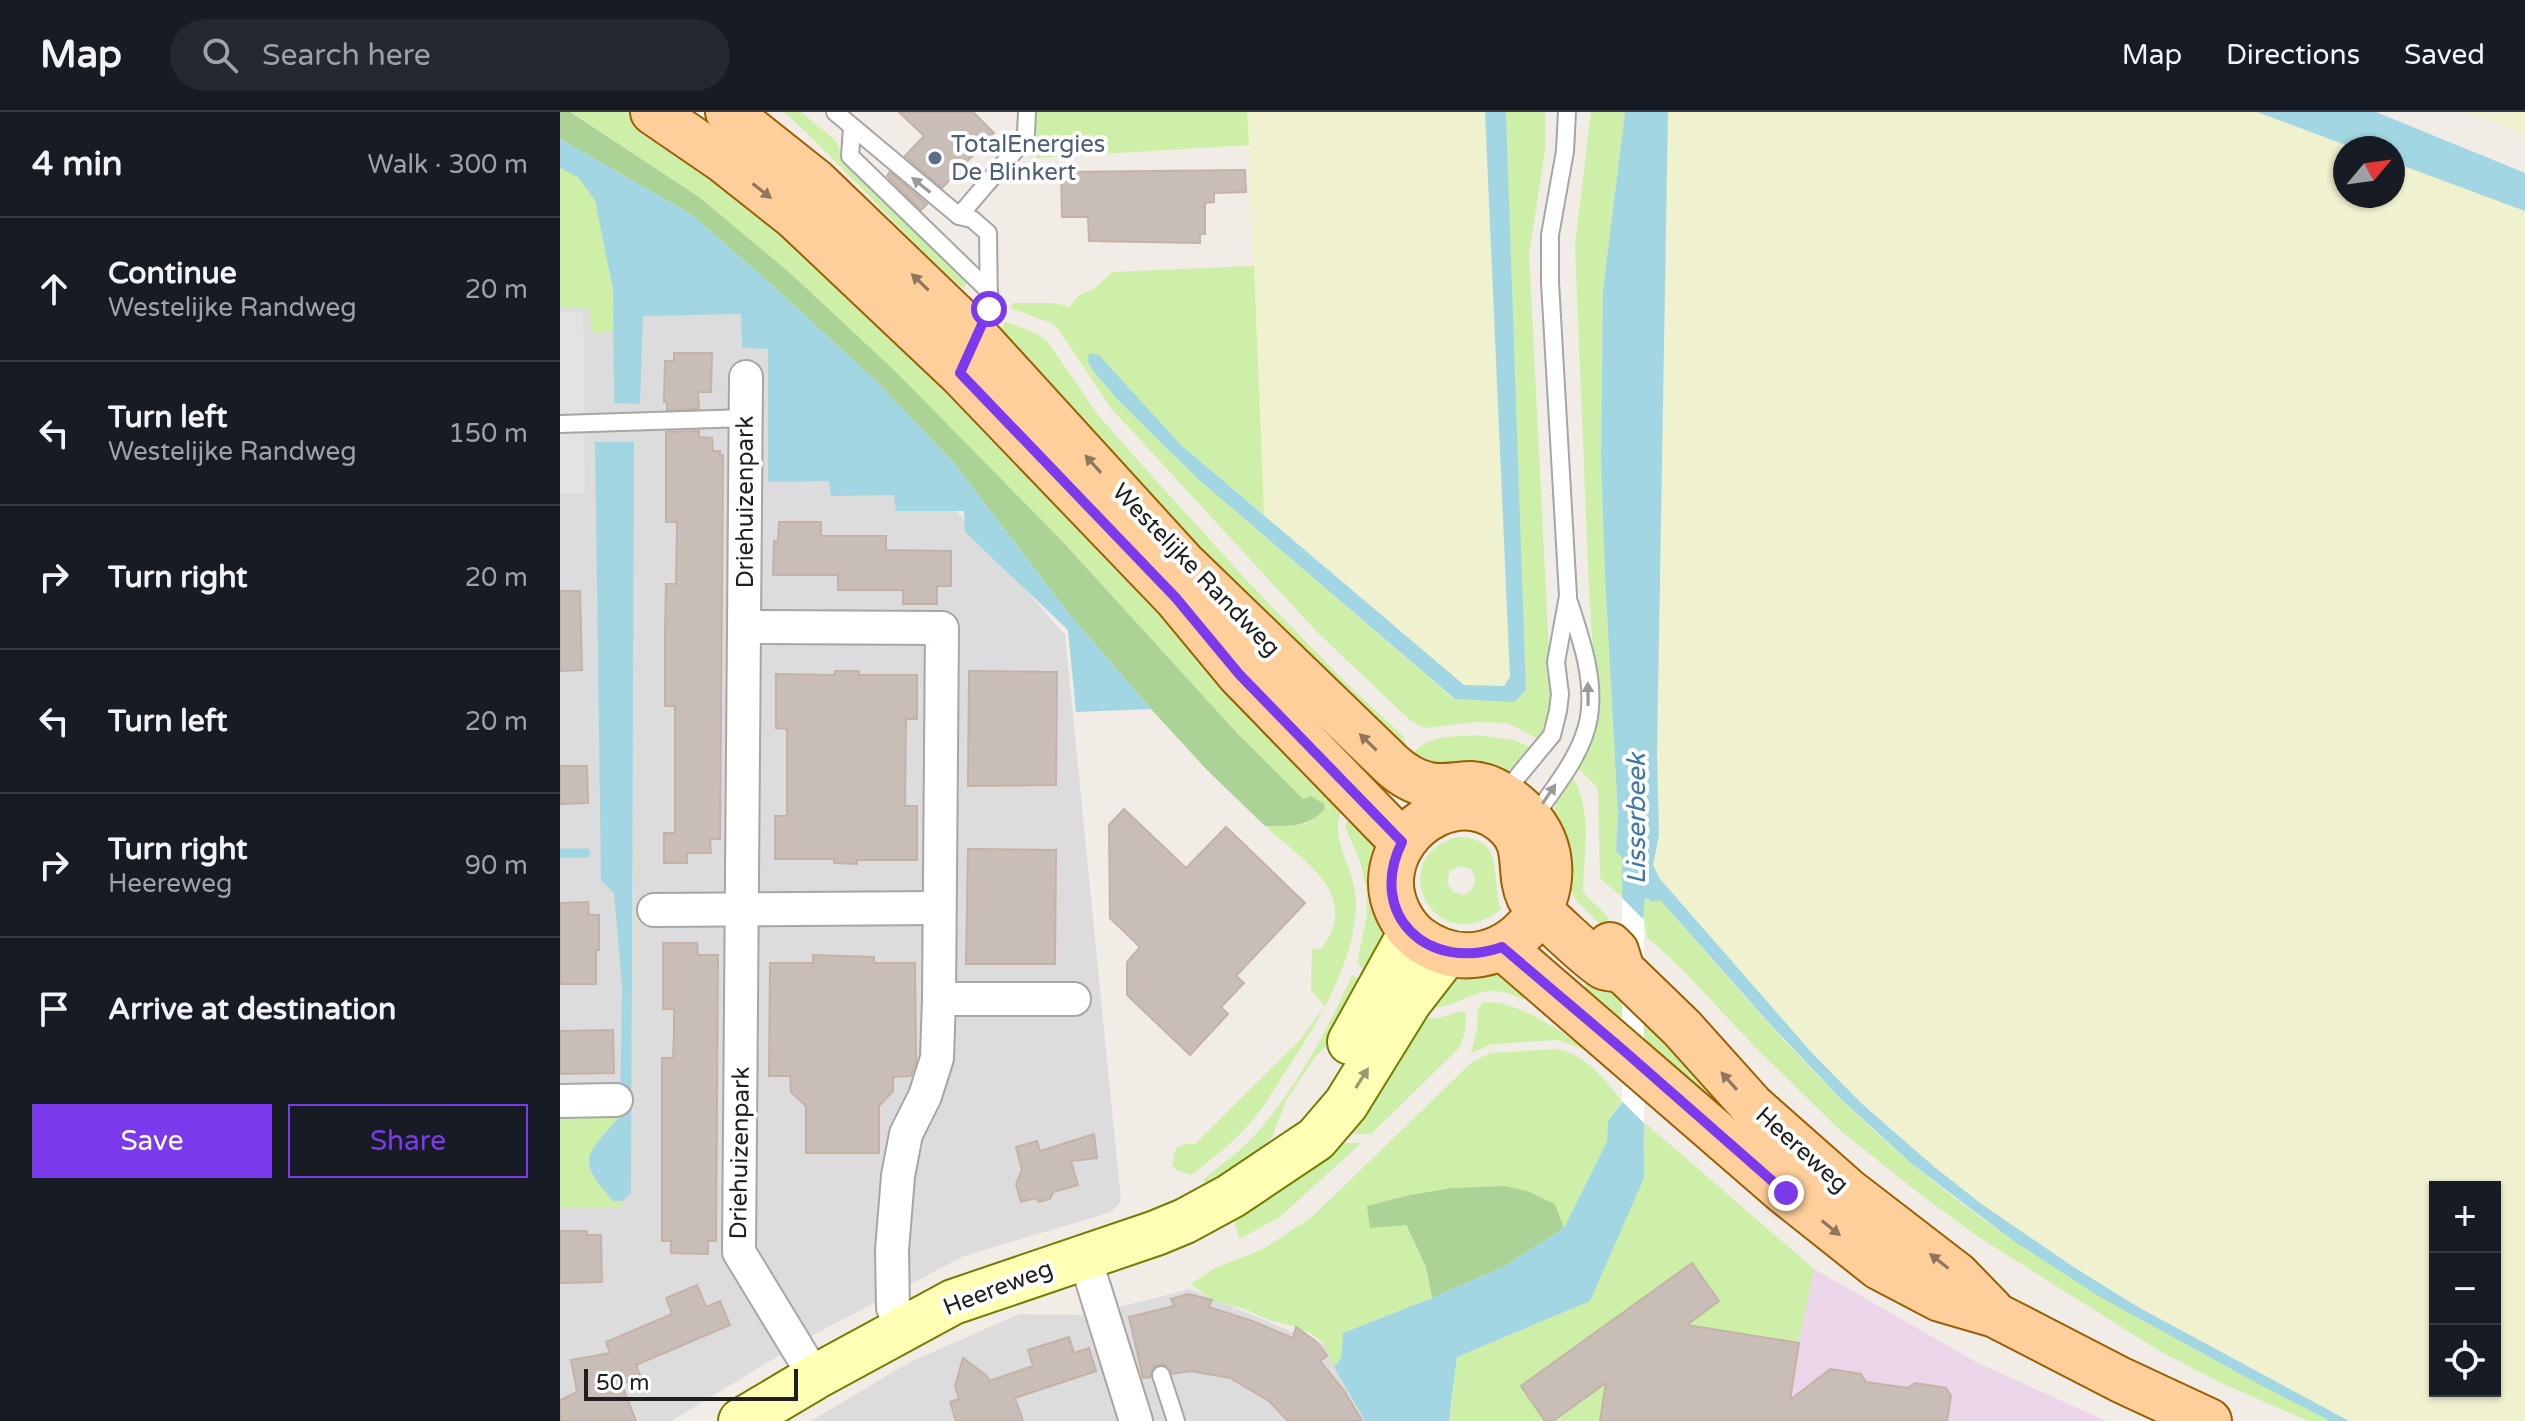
<!DOCTYPE html>
<meta charset="utf-8">
<style>
body{margin:0;font-family:"Varela Round",sans-serif;background:#242831;color:#f1f3f6}
.controls{position:absolute;right:24px;bottom:24px;display:grid;overflow:hidden;border-radius:0px;box-shadow:0 2px 6px #0004}
.controls button{width:72px;height:72px;display:grid;place-items:center;padding:0;border:0;border-bottom:2px solid #363941;background:#171b24;color:#f1f3f6;font:40px sans-serif}
.compass{position:absolute;left:1773px;top:24px;width:72px;height:72px;border-radius:50%;background:#171b24;box-shadow:0 2px 6px #0004;rotate:61deg}
.scale{position:absolute;left:24px;bottom:20px;width:214px;box-sizing:border-box;padding-left:8px;border:4px solid #1f1f1f;border-top:0;font-size:22px;line-height:28px;white-space:nowrap;color:#1f1f1f;-webkit-text-stroke:6px #fff;paint-order:stroke}
.stop{position:absolute;width:24px;height:24px;margin:-18px;border:6px solid #7c3aed;border-radius:50%;background:#fff}
.stop.end{background:#7c3aed;border-color:#fff;box-shadow:0 2px 8px #0008}
.list{margin:0;padding:0;list-style:none}
h2{display:flex;justify-content:space-between;align-items:center;height:104px;margin:0;padding:0 32px;font-size:34px}
h2 small{font-size:26px;font-weight:400;color:#9ea1a6}
.list li{display:grid;grid-template-columns:52px 1fr auto;gap:24px;align-items:center;box-sizing:border-box;height:144px;padding:0 32px;border-top:2px solid #363941}
.list b{display:block;font-size:30px;white-space:nowrap}
.list p{margin:0;font-size:26px;white-space:nowrap;color:#9ea1a6}
.list em{font-size:26px;font-style:normal;color:#9ea1a6}
.actions{display:flex;gap:16px;padding:24px 32px}
.actions a{flex:1;padding:18px 0;border:2px solid #7c3aed;border-radius:0px;text-align:center;font-size:28px;color:#7c3aed}
.actions .main{background:#7c3aed;color:#fff}
.icon{flex:none;width:44px;height:44px;fill:none;stroke:currentColor;stroke-width:2;stroke-linecap:round;stroke-linejoin:round}
.map{position:relative;flex:none;width:1965px;height:1309px;overflow:hidden}
header{display:flex;align-items:center;gap:48px;box-sizing:border-box;height:112px;padding:0 40px;background:#171b24;border-bottom:2px solid #363941}
header strong{font-size:38px}
nav{display:flex;gap:44px;margin-inline-start:auto;font-size:28px}
.search{width:560px;height:72px;background:#242831;display:flex;align-items:center;gap:20px;box-sizing:border-box;padding:0 28px;border-radius:44px;color:#9ea1a6;font-size:30px}
main{display:flex}
aside{flex:1;background:#171b24}
.map>svg:first-child{display:block}
.residential{fill:#dddcdc}
.industrial{fill:#ead6e8}
.farmland{fill:#f0f1cf;fill-rule:evenodd}
.grass{fill:#cdefa7;fill-rule:evenodd}
.forest{fill:#abd396}
.parking{fill:#e3e3e3}
.water{fill:#a2d6e2}
.pier{fill:#fff}
.lines{fill:none;stroke-linecap:round;stroke-linejoin:round}
.stream{stroke:#a2d6e2;stroke-width:9}
.building{fill:#c9beb7;stroke:#c4b2a6;stroke-width:2}
.service-casing{stroke:#a6a6a6;stroke-width:20}
.minor-casing{stroke:#a6a6a6;stroke-width:36}
.secondary-casing{stroke:#757c00;stroke-width:48}
.primary-casing{stroke:#9a6000;stroke-width:48}
.service{stroke:#fff;stroke-width:16}
.minor{stroke:#fff;stroke-width:32}
.secondary{stroke:#fefeb5;stroke-width:44}
.primary{stroke:#ffcf9b;stroke-width:44}
.oneway{fill:#9a9a9a}
.oneway2{fill:#8f775d}
.oneway3{fill:#9a9a72}
.route{stroke:#7c3aed;stroke-width:10}
.service-dot{fill:#5c6f8a;stroke:#fff;stroke-width:3}
.labels{text-anchor:middle;dominant-baseline:central;stroke-width:8;stroke-linejoin:round;paint-order:stroke}
.service-label{font-size:24px;fill:#4e5e75;stroke:#fff;text-anchor:start}
.street-label{font-size:24px;fill:#1f1f1f;stroke:#fff}
.water-label{font-size:26px;font-style:italic;fill:#3e78a6;stroke:#fff}
</style>
<header>
<strong>Map</strong>
<div class="search"><svg class="icon" aria-label="search" viewBox="0 0 24 24"><circle cx="10" cy="10" r="6"/><path d="M15 15l6 6"/></svg>Search here</div>
<nav><a>Map</a><a>Directions</a><a>Saved</a></nav>
</header>
<main>
<aside>
<h2>4 min<small>Walk · 300 m</small></h2>
<ul class="list">
<li><svg class="icon" aria-label="ahead" viewBox="0 0 24 24"><path d="M12 20V5M6 11l6-6 6 6"/></svg><div><b>Continue</b><p>Westelijke Randweg</p></div><em>20 m</em></li>
<li><svg class="icon" aria-label="left" viewBox="0 0 24 24"><path d="M17 20v-9H6M10 6l-5 5 5 5"/></svg><div><b>Turn left</b><p>Westelijke Randweg</p></div><em>150 m</em></li>
<li><svg class="icon" aria-label="right" viewBox="0 0 24 24"><path d="M7 20v-9h11M14 6l5 5-5 5"/></svg><div><b>Turn right</b></div><em>20 m</em></li>
<li><svg class="icon" aria-label="left" viewBox="0 0 24 24"><path d="M17 20v-9H6M10 6l-5 5 5 5"/></svg><div><b>Turn left</b></div><em>20 m</em></li>
<li><svg class="icon" aria-label="right" viewBox="0 0 24 24"><path d="M7 20v-9h11M14 6l5 5-5 5"/></svg><div><b>Turn right</b><p>Heereweg</p></div><em>90 m</em></li>
<li><svg class="icon" aria-label="arrive" viewBox="0 0 24 24"><path d="M6 21V4h12l-3 4 3 4H6"/></svg><div><b>Arrive at destination</b></div></li>
</ul>
<div class="actions"><a class="main">Save</a><a>Share</a></div>
</aside>
<div class="map">
<svg width="1965" height="1309" viewBox="0 0 1965 1309">
<rect width="100%" height="100%" fill="#f1ece5"/>
<!-- residential -->
<g class="residential">
<polygon points="0,42 234,213 505,523 561,1089 551,1100 404,1144 255,1222 111,1309 0,1309"/>
<polygon points="630,1177 771,1236 817,1309 251,1309 350,1250 459,1202 528,1203"/>
</g>
<!-- industrial -->
<polygon class="industrial" points="1085,1011 1254,1157 1418,1251 1546,1309 877,1309 1034,1156"/>
<!-- farmland -->
<g class="farmland">
<polygon points="687,0 925,0 950,565 944,575 904,573 704,403"/>
<path d="M1108,0H1697L1794,36H1785V84H1833V50L1965,99V1309H1789L1578,1195L1515,1156L1420,1091L1372,1053L1301,991L1252,941L1100,767L1092,753L1099,723L1097,643ZM1875,1075H1935V1279H1875Z"/>
<polygon points="1906,0 1965,0 1965,22"/>
</g>
<!-- grass -->
<g class="grass">
<path d="M10,0H72L187,85L427,311L781,698C769,731 797,758 796,792C794,854 758,910 725,960C714,977 704,995 691,1010C673,1031 652,1047 631,1063L616,1058L612,1053L616,1036L625,1032H635L740,928L765,894L751,878L752,836L760,838C804,783 743,749 705,714L746,712L765,698L764,692L743,687L676,620L503,430L230,161L139,85Z"/>
<path d="M224,0H241L276,29L283,47L408,167L404,177C340,122 287,56 224,0Z"/>
<polygon points="474,0 687,0 689,33 476,46"/>
<polygon points="946,0 985,0 985,39 969,142 991,579 988,612 978,627 948,611 915,610 864,616 851,609 757,520 550,295 499,218 491,211 451,196 452,191 493,191 509,195 518,184 535,176 552,160 694,154 704,403 621,333 539,243 527,248 534,260 557,287 638,367 894,587 954,589 966,578"/>
<polygon points="1031,0 1065,0 1043,178 1041,346 1045,464 1058,704 1056,739 1062,744 1063,786 1040,766 1038,676 1017,655 1030,632 1037,602 1029,477 1015,133"/>
<polygon points="0,56 18,65 35,88 53,177 55,219 32,221 29,196 0,196"/>
<path d="M445,210C462,216 475,218 488,230L538,303L582,353L690,472L785,570L844,625L846,632L836,642L729,541L443,226L442,217Z"/>
<path d="M918,623L953,628L971,635L964,646L946,660L844,650C869,621 883,626 918,623Z"/>
<path d="M1012,664C1033,697 1024,742 1023,779C1030,792 1047,798 1050,812L1045,817L1016,788L1004,765L993,704L997,689Z"/>
<polygon points="791,701 817,731 828,811 817,865 797,852 807,803 807,781 801,752 785,714"/>
<path d="M896,725C947,725 930,765 941,797C876,850 822,748 896,725ZM900,754L911,757L916,768L911,779L904,783L893,780L887,771L890,759Z"/>
<path d="M1084,784L1092,790L1100,788C1180,879 1258,973 1351,1051C1478,1158 1625,1233 1770,1309H1748L1657,1269L1598,1238L1417,1124L1356,1079L1281,1019L1193,933L1121,856L1087,825L1084,807Z"/>
<path d="M935,854L970,883L962,887C918,865 910,893 871,896L886,865Z"/>
<polygon points="1035,862 1387,1182 1015,884"/>
<path d="M792,863L811,874L790,911L755,945L727,987L712,1025L679,1056L649,1073L643,1068C660,1053 680,1040 695,1023C736,977 767,919 792,863Z"/>
<path d="M929,890C959,890 1006,922 1030,940L999,928L932,932L911,941L917,917L918,897L923,891Z"/>
<polygon points="901,899 906,901 905,921 899,936 811,1022 774,1021 863,905 876,907"/>
<path d="M998,937C1028,945 1043,966 1062,989L1048,1008L1047,1029L1004,1116L995,1092L944,1074L892,1076L850,1083L808,1094L845,1113L866,1155L872,1186L783,1221L781,1246L774,1255L764,1232L750,1221L733,1214L709,1208L685,1197L654,1189L631,1172L655,1156L703,1137L752,1105L912,950L931,941Z"/>
<polygon points="60,1004 43,1023 28,1048 31,1061 53,1089 62,1089 63,1096 0,1096 0,1006"/>
<polygon points="1085,1011 1254,1157 1238,1233 1116,1211 1053,1261 1045,1309 890,1309 897,1245 1030,1189 1084,1066"/>
<polygon points="766,1031 801,1031 721,1104 680,1127 675,1113 678,1101"/>
</g>
<!-- forest -->
<g class="forest">
<path d="M0,0H10L139,85L230,161L337,261L503,430L676,620L743,687L751,684L764,692L765,697C747,716 729,714 705,714L647,658L591,597L509,502L394,351L317,270L213,174L132,103L0,27Z"/>
<polygon points="944,1074 967,1079 995,1092 1004,1116 945,1154 872,1186 866,1155 846,1113 810,1116 807,1094 850,1083 892,1076"/>
</g>
<!-- parking -->
<polygon class="parking" points="0,200 23,200 25,381 0,381"/>
<!-- water -->
<g class="water">
<polygon points="925,0 946,0 966,578 954,590 895,587 638,367 557,287 534,260 527,248 530,241 539,243 621,333 904,573 944,574 950,565"/>
<polygon points="1065,0 1108,0 1097,643 1099,723 1093,753 1100,767 1252,941 1301,991 1372,1053 1420,1091 1515,1156 1578,1195 1789,1309 1770,1309 1691,1268 1540,1185 1455,1130 1352,1052 1281,987 1210,912 1100,788 1092,790 1085,785 1083,809 1084,1066 1030,1189 897,1245 889,1309 805,1309 774,1255 781,1246 783,1221 872,1186 945,1154 1004,1116 1047,1029 1048,1009 1064,988 1062,745 1056,739 1058,704 1045,464 1041,346 1043,178"/>
<polygon points="1697,0 1816,0 1965,61 1965,99 1833,50 1833,36 1794,36"/>
<polygon points="0,27 132,103 213,174 317,270 394,351 509,502 591,597 516,600 508,518 405,420 404,399 336,399 334,383 271,384 269,369 208,370 208,237 182,236 181,202 83,204 80,292 54,291 53,177 35,88 18,65 0,56"/>
<path d="M35,330H74L71,1082L62,1089H53C13,1044 28,1043 60,1004L62,873L54,781L41,768Z"/>
</g>
<!-- pier -->
<polygon class="pier" points="1062,786 1084,808 1084,1011 1062,989"/>
<g class="lines">
<!-- stream -->
<polyline class="stream" points="0,741 26,741"/>
</g>
<!-- building -->
<g class="building">
<polygon points="339,0 413,0 434,21 382,76 345,44 364,24"/>
<polygon points="685,58 686,80 654,81 654,90 645,91 645,122 640,122 640,131 529,129 528,105 502,105 501,60"/>
<polygon points="330,60 367,92 361,98 327,64"/>
<polygon points="114,241 152,241 151,280 138,280 139,297 107,298 107,290 104,290 105,249 114,249"/>
<polygon points="139,319 139,325 152,326 153,339 160,339 160,343 163,343 160,727 150,727 151,741 127,741 127,751 104,751 104,721 115,721 115,594 105,594 105,519 106,472 116,472 117,410 106,410 106,320"/>
<polygon points="219,410 261,410 261,424 326,424 326,438 391,439 391,474 377,474 377,492 343,492 343,478 278,478 278,463 213,463 214,429 218,429"/>
<polygon points="0,479 20,479 22,558 0,559"/>
<polygon points="275,559 299,559 299,563 357,563 357,607 346,607 345,694 357,694 357,748 297,748 297,752 274,751 274,747 215,747 215,704 227,704 227,617 216,616 216,562 275,563"/>
<polygon points="409,559 497,560 496,673 408,674"/>
<polygon points="0,654 27,654 28,691 0,692"/>
<polygon points="564,697 626,756 666,715 745,791 676,864 684,871 661,895 668,902 630,943 567,883 567,850 580,835 550,806 549,713"/>
<polygon points="408,737 496,738 495,852 406,852"/>
<polygon points="28,790 29,803 39,803 39,838 36,838 36,872 0,872 0,791"/>
<polygon points="103,831 137,831 138,843 158,843 156,1129 148,1129 148,1142 111,1141 111,1129 102,1129 102,946 113,946 114,920 114,897 103,897"/>
<polygon points="253,843 314,845 314,851 355,851 356,949 351,964 333,965 333,979 319,994 319,1041 246,1041 246,994 231,980 230,964 209,964 210,851 253,851"/>
<polygon points="53,918 54,961 0,962 0,919"/>
<polygon points="534,1022 537,1046 511,1049 518,1073 493,1080 490,1087 479,1090 475,1086 461,1090 456,1072 462,1058 456,1035 477,1029 480,1039"/>
<polygon points="0,1119 27,1119 27,1123 41,1123 42,1170 0,1171"/>
<polygon points="1132,1151 1159,1189 1127,1213 1239,1231 1230,1288 1270,1257 1301,1262 1306,1270 1348,1276 1355,1271 1386,1276 1391,1284 1387,1309 1040,1309 1046,1271 993,1309 985,1309 961,1274"/>
<polygon points="137,1173 146,1195 160,1189 170,1213 76,1253 80,1263 62,1273 76,1309 0,1309 0,1288 17,1280 11,1248 50,1241 46,1230 112,1202 106,1186"/>
<polygon points="628,1182 652,1188 649,1195 692,1209 733,1226 736,1215 758,1231 767,1244 760,1249 785,1280 802,1309 728,1309 709,1289 670,1266 631,1259 612,1262 609,1255 602,1252 593,1255 590,1265 583,1266 569,1205 614,1194 611,1187"/>
<polygon points="509,1225 514,1241 529,1236 536,1259 455,1286 463,1309 396,1309 390,1290 399,1287 395,1274 403,1246 427,1264 429,1269 473,1254 468,1238"/>
</g>
<g class="lines">
<defs>
<g id="service">
<polyline points="275,0 399,104 412,107 428,121 429,197 417,222"/>
<polyline points="292,16 290,44 429,179"/>
<polyline points="399,104 458,35 466,21 467,0"/>
<polyline points="0,312 186,306"/>
<polyline points="944,681 992,623 998,599 1000,582 996,550 1008,484 990,170 990,123 1005,39 1007,0"/>
<path d="M972,708C992,678 1023,643 1029,605C1035,566 1021,527 1009,490"/>
<polyline points="601,1263 616,1309"/>
</g>
<g id="minor">
<polyline points="186,265 179,1140 255,1265"/>
<polyline points="185,515 382,516 379,887 514,887"/>
<polyline points="94,798 379,796"/>
<polyline points="0,989 56,988"/>
<polyline points="524,1143 576,1309"/>
<polyline points="343,1217 333,1196 332,1138 338,1064 346,1022 365,984 377,946 379,887"/>
</g>
<g id="secondary">
<polyline points="790,930 851,820"/>
<polyline points="181,1309 255,1265 393,1190 596,1121 625,1109 671,1084 756,1027 786,992 849,890 887,841"/>
</g>
<g id="primary">
<polyline points="93,0 163,48 235,105 400,261 616,486 679,562 842,730"/>
<path d="M168,0L256,70L416,224L623,451L832,653C843,663 855,670 869,673C883,676 897,672 911,672C931,673 951,687 964,700C1036,773 940,887 858,826C841,812 830,789 831,767C834,710 907,669 950,716C969,736 958,762 969,785C972,793 1035,851 1044,855C1049,857 1057,857 1062,858"/>
<polyline points="1050,833 1056,839 1062,858 1122,916 1192,994 1288,1079 1397,1163 1431,1198"/>
<polyline points="942,835 1226,1081 1319,1155 1380,1187 1435,1203 1561,1268 1649,1309"/>
</g>
</defs>
<!-- service casing -->
<use href="#service" class="service-casing"/>
<!-- minor casing -->
<use href="#minor" class="minor-casing"/>
<!-- secondary casing -->
<use href="#secondary" class="secondary-casing"/>
<!-- primary casing -->
<use href="#primary" class="primary-casing"/>
<!-- service -->
<use href="#service" class="service"/>
<!-- minor -->
<use href="#minor" class="minor"/>
<!-- secondary -->
<use href="#secondary" class="secondary"/>
<!-- primary -->
<use href="#primary" class="primary"/>
</g>
<!-- one-way arrows -->
<defs><path id="oneway-solid" d="M-6-.8H1V-3.2L6.5 0L1 3.2V.8H-6Z" transform="scale(2)"/></defs>
<g class="oneway">
<use href="#oneway-solid" transform="translate(361 73) rotate(-141)"/>
<use href="#oneway-solid" transform="translate(1028 582) rotate(-91)"/>
<use href="#oneway-solid" transform="translate(989 682) rotate(-56)"/>
</g>
<g class="oneway2">
<use href="#oneway-solid" transform="translate(202 79) rotate(38)"/>
<use href="#oneway-solid" transform="translate(360 170) rotate(-136)"/>
<use href="#oneway-solid" transform="translate(533 352) rotate(-132)"/>
<use href="#oneway-solid" transform="translate(808 630) rotate(-136)"/>
<use href="#oneway-solid" transform="translate(1169 969) rotate(-132)"/>
<use href="#oneway-solid" transform="translate(1271 1116) rotate(39)"/>
<use href="#oneway-solid" transform="translate(1379 1149) rotate(-142)"/>
</g>
<use class="oneway3" href="#oneway-solid" transform="translate(802 966) rotate(-58)"/>
<g class="lines">
<!-- route -->
<path class="route" d="M429,197L400,261L616,486L679,562L842,730C806,803 868,861 942,835L1062,937L1226,1081"/>
</g>
<!-- markers -->
<circle class="service-dot" cx="375" cy="46" r="8"/>
<g class="labels">
<!-- service labels -->
<g class="service-label">
<text x="391" y="32">TotalEnergies<tspan x="391" dy="28">De Blinkert</tspan></text>
</g>
<!-- street labels -->
<g class="street-label">
<text transform="translate(185 390) rotate(-90)">Driehuizenpark</text>
<text transform="translate(636 458) rotate(46)">Westelijke Randweg</text>
<text transform="translate(1242 1038) rotate(42)">Heereweg</text>
<text transform="translate(180 1041) rotate(-89)">Driehuizenpark</text>
<text transform="translate(438 1176) rotate(-21)">Heereweg</text>
</g>
<!-- water labels -->
<g class="water-label">
<text transform="translate(1076 707) rotate(-90)">Lisserbeek</text>
</g>
</g>
</svg>
<div class="controls">
<button>+</button>
<button>−</button>
<button><svg class="icon" aria-label="locate" viewBox="0 0 24 24"><circle cx="12" cy="12" r="6"/><path d="M12 2v4M12 18v4M2 12h4M18 12h4"/></svg></button>
</div>
<svg class="compass" viewBox="-18 -18 36 36"><path d="M0-13l5 13h-10z" fill="#e53935"/><path d="M0 13l5-13h-10z" fill="#9ea1a6"/></svg>
<div class="scale">50 m</div>
<div class="stop" style="left:429px;top:197px"></div>
<div class="stop end" style="left:1226px;top:1081px"></div>
</div>
</main>
